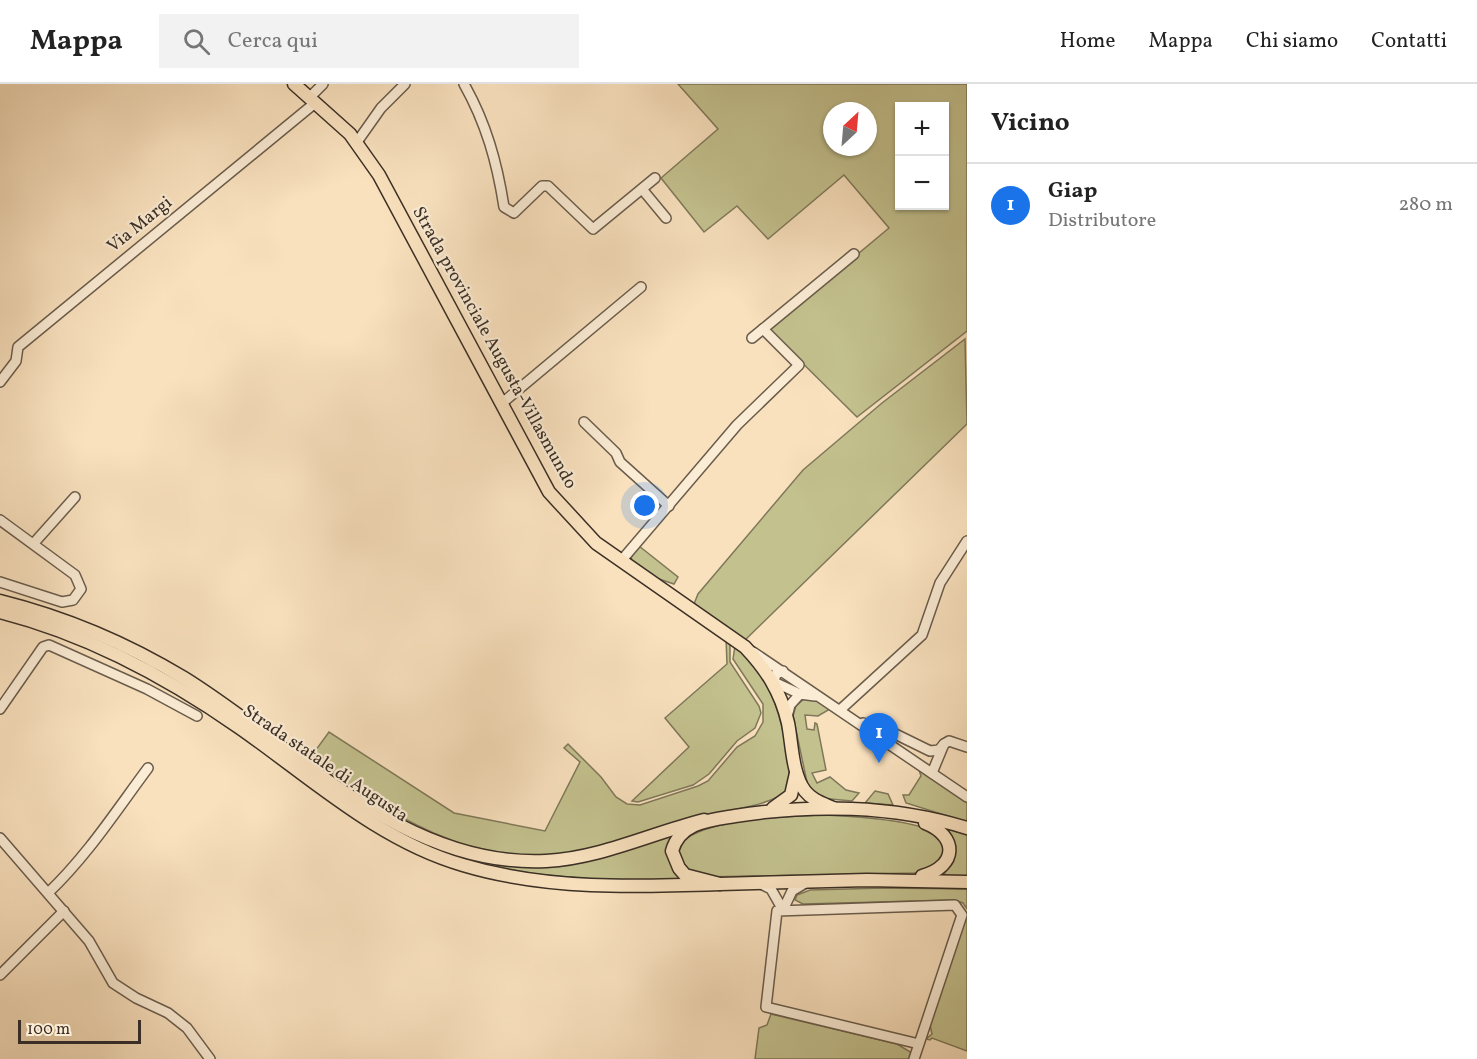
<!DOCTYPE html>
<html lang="it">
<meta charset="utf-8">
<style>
body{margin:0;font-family:Vollkorn,serif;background:#f2f2f2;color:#222}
.controls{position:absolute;right:18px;top:18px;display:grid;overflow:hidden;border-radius:0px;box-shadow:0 2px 4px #0004}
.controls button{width:54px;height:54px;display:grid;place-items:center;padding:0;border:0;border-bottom:2px solid #e0e0e0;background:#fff;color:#222;font:30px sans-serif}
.compass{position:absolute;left:823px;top:18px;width:54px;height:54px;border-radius:50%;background:#fff;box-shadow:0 2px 4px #0004;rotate:26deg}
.scale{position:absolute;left:18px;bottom:15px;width:123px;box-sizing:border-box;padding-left:6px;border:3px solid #3b2f25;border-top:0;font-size:16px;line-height:21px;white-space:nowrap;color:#3b2f25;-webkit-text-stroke:4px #fbecd5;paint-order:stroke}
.you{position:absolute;left:645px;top:422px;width:21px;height:21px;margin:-15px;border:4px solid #fff;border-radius:50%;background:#1a73e8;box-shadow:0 0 0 9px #1a73e833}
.badge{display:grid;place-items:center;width:39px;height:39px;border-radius:50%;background:#1a73e8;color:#fff;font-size:20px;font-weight:700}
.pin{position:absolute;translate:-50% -50px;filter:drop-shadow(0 2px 3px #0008)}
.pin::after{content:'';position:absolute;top:32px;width:21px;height:18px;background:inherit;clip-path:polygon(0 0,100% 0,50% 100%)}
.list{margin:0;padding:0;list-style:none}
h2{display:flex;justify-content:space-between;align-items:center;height:78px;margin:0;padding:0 24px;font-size:26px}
h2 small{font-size:20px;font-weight:400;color:#767676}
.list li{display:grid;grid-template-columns:39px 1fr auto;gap:18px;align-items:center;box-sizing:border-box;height:84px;padding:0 24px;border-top:2px solid #e0e0e0}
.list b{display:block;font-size:22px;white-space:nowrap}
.list p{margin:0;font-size:20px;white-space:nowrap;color:#767676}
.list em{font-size:20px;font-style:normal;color:#767676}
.icon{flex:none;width:33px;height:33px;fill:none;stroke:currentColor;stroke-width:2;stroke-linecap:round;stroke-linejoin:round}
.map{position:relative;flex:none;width:967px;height:975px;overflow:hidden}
header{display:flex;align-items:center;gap:36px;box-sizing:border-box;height:84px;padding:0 30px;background:#fff;border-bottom:2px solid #e0e0e0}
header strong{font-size:28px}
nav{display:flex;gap:33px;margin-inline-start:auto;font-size:21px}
.search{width:420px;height:54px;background:#f2f2f2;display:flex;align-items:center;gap:15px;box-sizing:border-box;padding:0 21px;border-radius:0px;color:#767676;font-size:22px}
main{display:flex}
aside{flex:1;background:#fff}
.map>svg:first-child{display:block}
.green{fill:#c3c18e;stroke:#7f785a;stroke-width:1.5;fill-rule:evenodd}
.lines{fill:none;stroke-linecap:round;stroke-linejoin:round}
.minor-casing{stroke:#6a5c4b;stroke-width:12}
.major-casing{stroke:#3b2f25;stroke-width:15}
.minor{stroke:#fbecd5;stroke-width:9}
.major{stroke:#f9e1be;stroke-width:12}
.labels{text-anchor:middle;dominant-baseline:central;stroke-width:4.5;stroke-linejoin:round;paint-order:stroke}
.street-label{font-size:18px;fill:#3b2f25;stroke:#fbecd5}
</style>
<header>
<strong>Mappa</strong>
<div class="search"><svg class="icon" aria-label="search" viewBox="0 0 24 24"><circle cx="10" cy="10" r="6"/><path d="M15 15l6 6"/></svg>Cerca qui</div>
<nav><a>Home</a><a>Mappa</a><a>Chi siamo</a><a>Contatti</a></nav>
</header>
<main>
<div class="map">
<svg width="967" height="975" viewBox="0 0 967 975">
<rect width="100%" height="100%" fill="#f9e1be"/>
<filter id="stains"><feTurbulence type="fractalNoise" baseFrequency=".00333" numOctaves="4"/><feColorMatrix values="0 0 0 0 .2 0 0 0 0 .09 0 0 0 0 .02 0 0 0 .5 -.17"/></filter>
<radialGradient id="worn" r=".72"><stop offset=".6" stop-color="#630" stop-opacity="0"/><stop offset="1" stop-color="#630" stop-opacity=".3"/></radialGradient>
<!-- green -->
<g class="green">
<path d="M678,0H967V247L857,333L768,245L889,144L844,91L768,155L737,122L704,148L661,94L718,45ZM900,22H944V122H900ZM832,27H868V63H832Z"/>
<polygon points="965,255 967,340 745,556 694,520 698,510 803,386 882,319"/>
<polygon points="639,462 678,493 674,500 656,494 631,477 632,470"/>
<polygon points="726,554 730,560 730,578 759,622 761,629 755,644 737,657 709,690 693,701 638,718 632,717 689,663 665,634 727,580"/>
<path d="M735,562C777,599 782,639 791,692L789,705C768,725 715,727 686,735C646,745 608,763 568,769C468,785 388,728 310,674L329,648L454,729L545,747L580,678L564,664L568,660L601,693L616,713L627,720L640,721L698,702L708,697L737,663L755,652L763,638V620L733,575Z"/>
<polygon points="804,615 816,616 830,625 818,632 805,631 807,645 814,646 815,639 817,640 826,686 812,689 817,699 830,693 846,706 859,709 852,717 819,714 808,703 793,632 796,622"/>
<polygon points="919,686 967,718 967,738 906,719 903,711 909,711 921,692"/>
<polygon points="875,707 888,710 893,721 865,719"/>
<path d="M821,731C845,732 925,735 940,753C944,757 944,765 946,771L925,788L914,789L703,793L688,788L678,770L682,757C715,733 782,733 821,731Z"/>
<polygon points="952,744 967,749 967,794 944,791 955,769 949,747"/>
<path d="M672,750C672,770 663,777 681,794L679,799C590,795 512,796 428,762L429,760L475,776L500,781L537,782Z"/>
<polygon points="884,804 967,805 967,825 963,819 954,816 803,820 795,816 797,811 810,806"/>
<polygon points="967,829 967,967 932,954 930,956 926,955 932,950 930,941"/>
<polygon points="771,930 897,960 912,969 910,975 755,975 759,944 767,941"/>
</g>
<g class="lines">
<defs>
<g id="minor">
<path d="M464,0C486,39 497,78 504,123L514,129L542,102H548L593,145L655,94"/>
<polyline points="309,14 323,0"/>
<polyline points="357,58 381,24 405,0"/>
<polyline points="642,105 666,134"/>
<polyline points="752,254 763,245"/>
<polyline points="0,298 16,277 18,263 315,19"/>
<polyline points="501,320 641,203"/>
<polyline points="584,338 616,369 620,378 669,422"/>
<polyline points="0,436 75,491 81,505 73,516 62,518 0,498"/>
<polyline points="34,459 75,413"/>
<polyline points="621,477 737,341 799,281 763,245 854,170"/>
<polyline points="753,568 967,713"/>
<polyline points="783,587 776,590 774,598 800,610"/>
<polyline points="0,625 43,563 49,561 147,605 197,632"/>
<polyline points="840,626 922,551 940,499 967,457"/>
<polyline points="787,633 790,621 800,610 815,612"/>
<polyline points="863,639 881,643 930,667 939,666 944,660"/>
<polyline points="932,689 944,660 949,657 967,663"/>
<polyline points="0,754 89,857 113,899 136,914 168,929 187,944 210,975"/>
<polyline points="761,800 771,805 783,826"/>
<path d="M48,809C87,772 116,727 148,684"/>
<polyline points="783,826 792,807 807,798"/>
<polyline points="0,891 64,827"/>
<polyline points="914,975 962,831 955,821 777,827 766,923 919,960"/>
</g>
<g id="major">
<path d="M294,0L350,50L379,91L549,408L596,459L745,563C766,585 781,608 788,639C792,659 792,690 805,707C812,716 822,719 833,724"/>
<path d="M0,517C64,533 128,560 184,594C297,664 403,784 546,777C601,774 652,749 704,736"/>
<path d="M0,528C87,550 167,593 240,644C310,693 379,757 463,781C546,806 635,803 720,800"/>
<polyline points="773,724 791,711 796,689"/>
<path d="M967,744C893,721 811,720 735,732C710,736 680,738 672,767L679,784L685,791L720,800L867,796L967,798"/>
<path d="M922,792C958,782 958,752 925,739"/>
</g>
</defs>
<!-- minor casing -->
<use href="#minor" class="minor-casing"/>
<!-- major casing -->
<use href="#major" class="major-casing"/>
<!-- minor -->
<use href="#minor" class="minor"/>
<!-- major -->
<use href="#major" class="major"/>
</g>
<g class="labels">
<!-- street labels -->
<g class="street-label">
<text transform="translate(140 141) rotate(-39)">Via Margi</text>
<text transform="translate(494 264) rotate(61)">Strada provinciale Augusta-Villasmundo</text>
<text transform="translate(325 680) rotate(34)">Strada statale di Augusta</text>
</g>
</g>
<rect width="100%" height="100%" filter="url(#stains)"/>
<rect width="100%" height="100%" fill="url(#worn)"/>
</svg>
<div class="controls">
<button>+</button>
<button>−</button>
</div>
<svg class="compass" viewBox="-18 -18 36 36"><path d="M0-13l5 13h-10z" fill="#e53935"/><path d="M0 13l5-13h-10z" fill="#767676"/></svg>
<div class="scale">100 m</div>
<div class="you"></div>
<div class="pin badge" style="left:879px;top:679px">1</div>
</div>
<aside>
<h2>Vicino<small></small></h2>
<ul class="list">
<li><span class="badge">1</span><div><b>Giap</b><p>Distributore</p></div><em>280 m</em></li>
</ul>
</aside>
</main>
